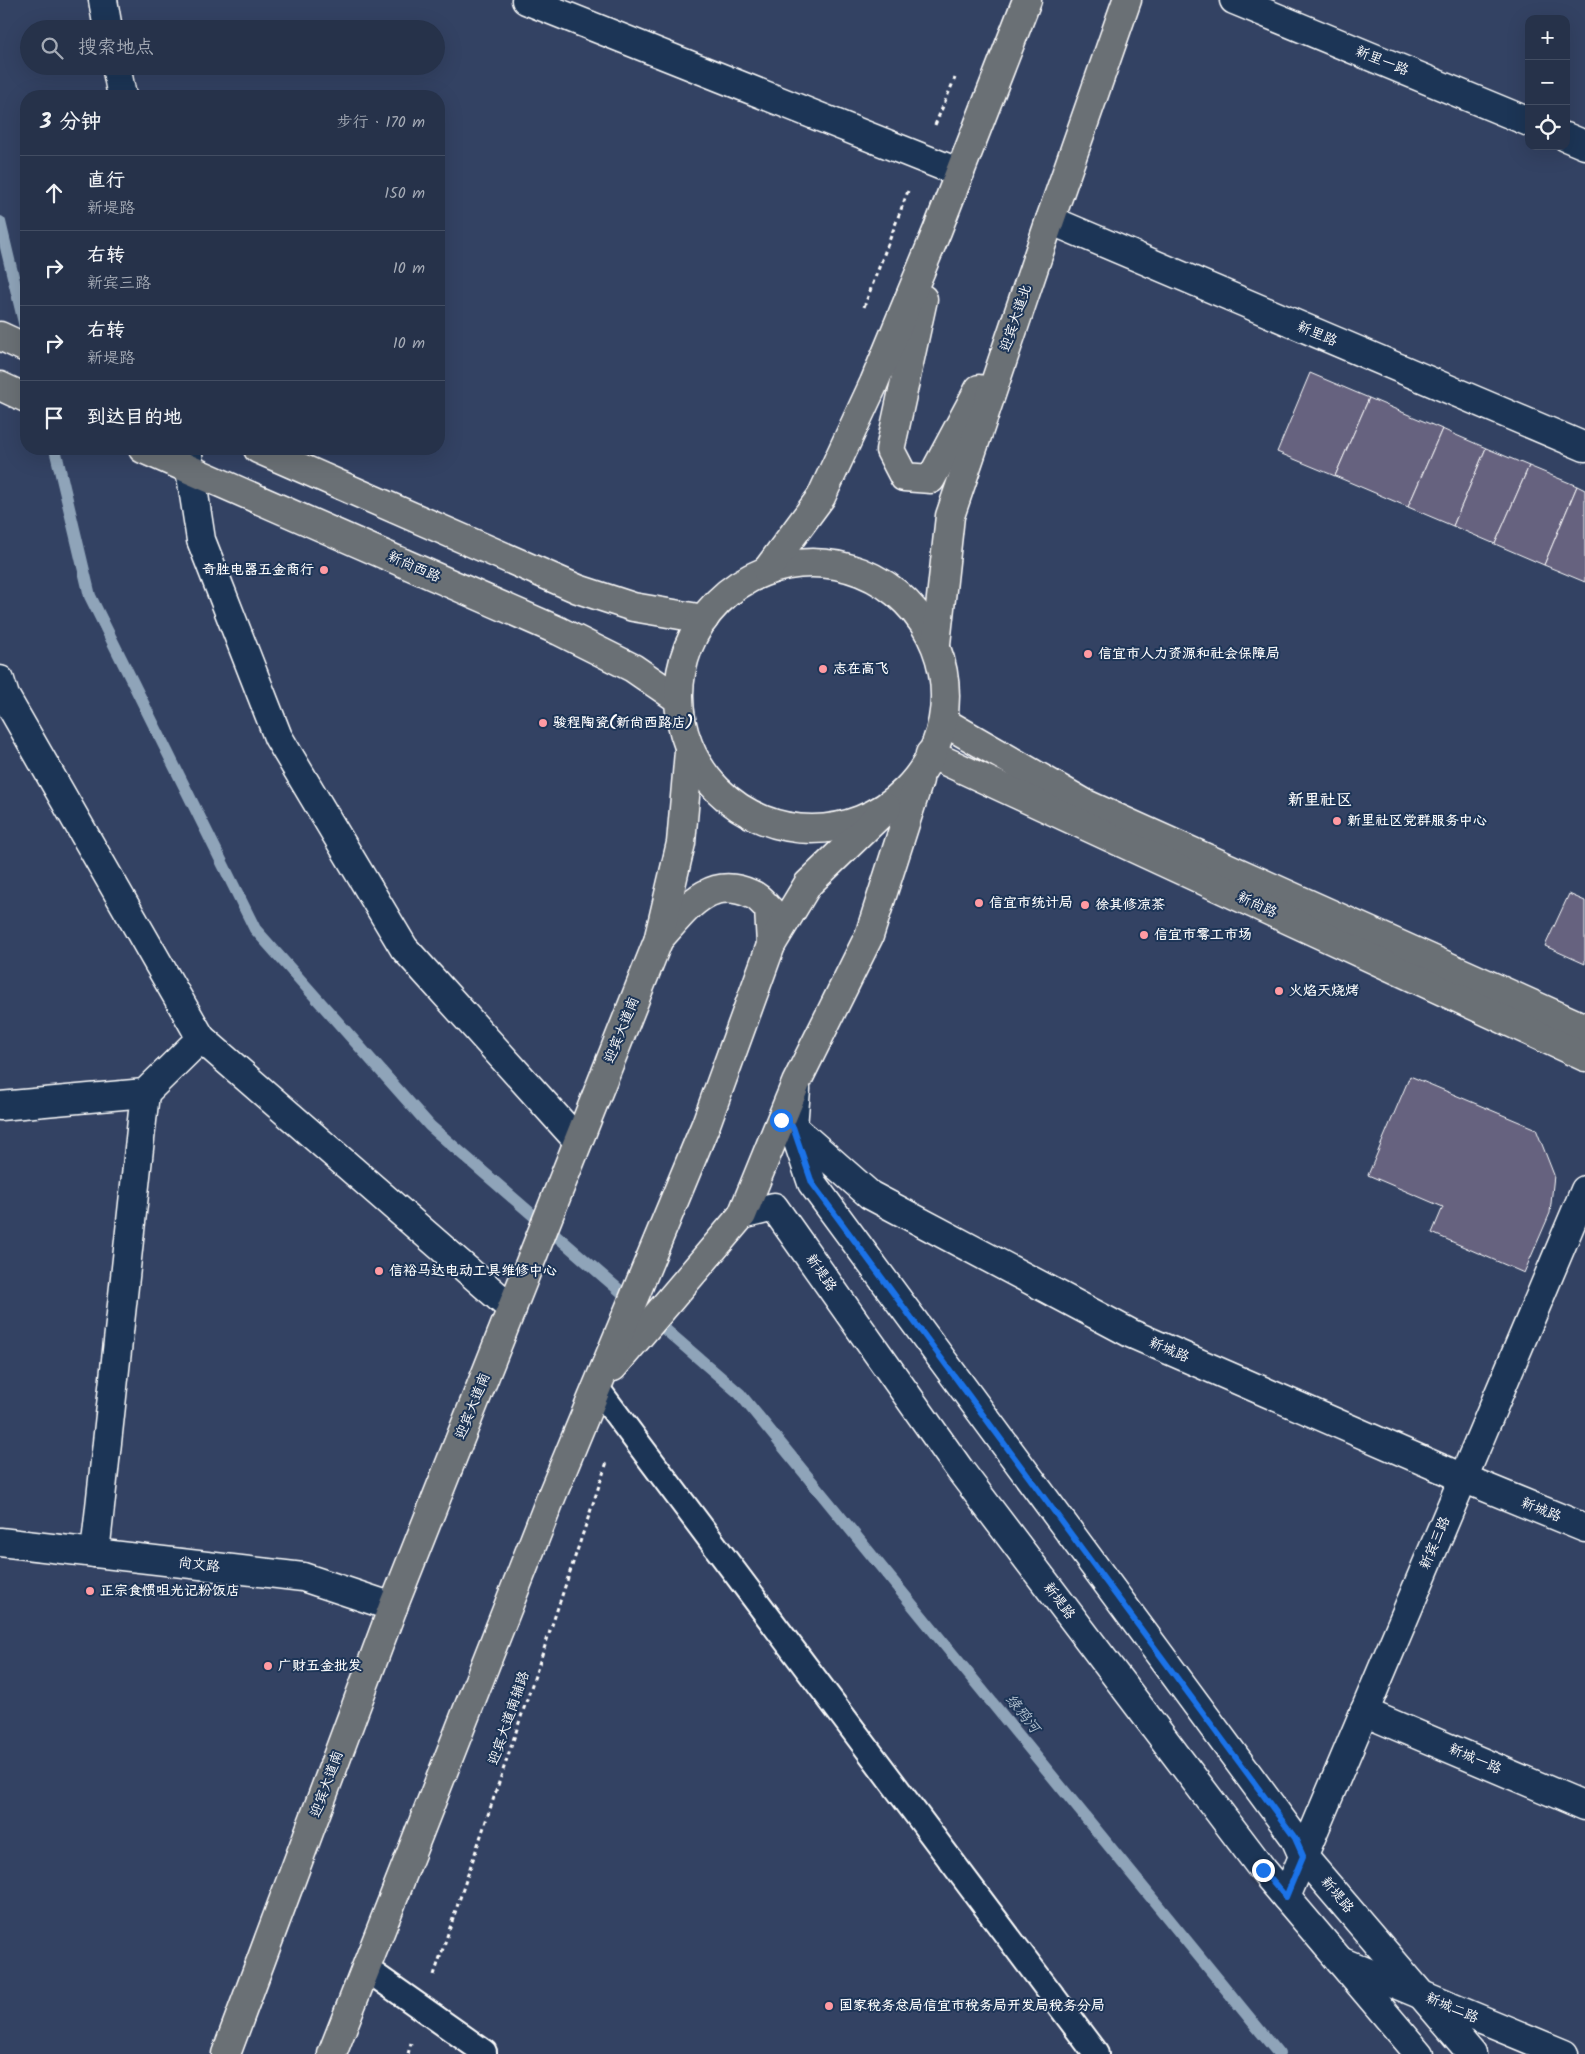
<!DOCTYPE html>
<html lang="zh">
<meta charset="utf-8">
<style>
body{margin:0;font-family:Kalam,"LXGW WenKai TC",sans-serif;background:#2e3a51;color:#f1f3f6}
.controls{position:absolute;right:15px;top:15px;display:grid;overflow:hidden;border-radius:10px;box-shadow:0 5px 20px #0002}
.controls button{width:45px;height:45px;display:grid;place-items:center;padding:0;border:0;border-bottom:1px solid #424d62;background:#26324a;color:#f1f3f6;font:25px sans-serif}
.stop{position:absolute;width:15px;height:15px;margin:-11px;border:4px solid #1a73e8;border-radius:50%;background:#fff}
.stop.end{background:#1a73e8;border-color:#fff;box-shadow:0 1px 5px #0008}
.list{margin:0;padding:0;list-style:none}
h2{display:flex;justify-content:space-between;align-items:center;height:65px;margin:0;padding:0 20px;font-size:21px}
h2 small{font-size:16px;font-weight:400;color:#a4aab5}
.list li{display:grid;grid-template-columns:32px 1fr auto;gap:15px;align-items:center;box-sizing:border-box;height:75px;padding:0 20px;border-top:1px solid #424d62}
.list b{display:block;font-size:19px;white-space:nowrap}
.list p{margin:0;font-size:16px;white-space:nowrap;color:#a4aab5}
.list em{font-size:16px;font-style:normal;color:#a4aab5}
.icon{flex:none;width:28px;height:28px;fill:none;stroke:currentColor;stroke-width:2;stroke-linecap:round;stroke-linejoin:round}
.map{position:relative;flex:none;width:1585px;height:2054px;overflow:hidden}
.search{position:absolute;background:#26324a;box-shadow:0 5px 20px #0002;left:20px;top:20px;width:425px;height:55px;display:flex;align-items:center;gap:12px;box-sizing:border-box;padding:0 18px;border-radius:28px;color:#a4aab5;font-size:19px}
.panel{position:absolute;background:#26324a;box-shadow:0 5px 20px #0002;left:20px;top:90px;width:425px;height:365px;border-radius:20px}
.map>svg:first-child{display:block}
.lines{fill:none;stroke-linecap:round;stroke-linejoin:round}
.stream{stroke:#8fa4b9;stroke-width:12}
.building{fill:#66627f;stroke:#fff}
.lane-casing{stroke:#fff;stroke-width:28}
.street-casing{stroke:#fff;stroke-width:31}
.secondary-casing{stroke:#fff;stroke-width:31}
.primary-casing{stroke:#fff;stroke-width:31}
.highway-casing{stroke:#fff;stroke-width:31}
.path{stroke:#fff;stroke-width:3;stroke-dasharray:4 4;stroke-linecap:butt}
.lane{stroke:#1d3557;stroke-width:24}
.street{stroke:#1d3557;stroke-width:28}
.secondary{stroke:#1d3557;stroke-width:28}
.primary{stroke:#6b6f75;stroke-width:28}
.highway{stroke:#6b6f75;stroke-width:28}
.route{stroke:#1a73e8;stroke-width:6}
.poi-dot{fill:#ff9aa2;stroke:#1d3557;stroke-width:2}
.labels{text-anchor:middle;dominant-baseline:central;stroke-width:4;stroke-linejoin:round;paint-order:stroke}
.street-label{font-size:14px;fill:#fff;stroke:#1d3557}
.poi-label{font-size:14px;font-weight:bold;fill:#fff;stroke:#1d3557;text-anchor:start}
.water-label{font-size:15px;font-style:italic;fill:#b4c3d1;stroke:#1d3557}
.quarter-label{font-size:16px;font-weight:bold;fill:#fff;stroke:#1d3557}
</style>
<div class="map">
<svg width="1585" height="2054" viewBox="0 0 1585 2054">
<rect width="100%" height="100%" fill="#334263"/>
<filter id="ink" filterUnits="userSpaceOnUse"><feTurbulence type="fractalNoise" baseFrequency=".02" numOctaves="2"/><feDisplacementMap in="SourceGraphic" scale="10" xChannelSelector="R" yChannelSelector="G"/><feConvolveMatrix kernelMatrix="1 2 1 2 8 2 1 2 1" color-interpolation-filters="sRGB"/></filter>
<g filter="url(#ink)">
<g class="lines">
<!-- stream -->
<g class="stream">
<polyline points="0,222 26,331"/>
<polyline points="55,449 90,596 255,929 430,1126 633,1302"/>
<polyline points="652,1318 740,1394 1279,2054"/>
</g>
</g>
<!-- building -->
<g class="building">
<polygon points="1310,373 1369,398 1335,476 1277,452"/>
<polygon points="1369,398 1442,429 1408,507 1335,476"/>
<polygon points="1442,429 1486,448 1453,526 1408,507"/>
<polygon points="1486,448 1529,466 1495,544 1453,526"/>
<polygon points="1529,466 1577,486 1544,565 1495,544"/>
<polygon points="1577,486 1585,490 1585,582 1544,565"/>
<polygon points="1569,894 1585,901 1585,964 1545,946"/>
<polygon points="1410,1076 1536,1129 1554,1175 1550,1213 1524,1273 1432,1233 1443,1207 1368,1175"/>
</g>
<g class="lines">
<defs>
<g id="lane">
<polyline points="596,1387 1096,2054"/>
<polyline points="365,1968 484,2052 484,2054"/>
</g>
<g id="street">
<polyline points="526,0 960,173"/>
<polyline points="1234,0 1529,122"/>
<polyline points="1566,137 1585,145"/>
<polyline points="1050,220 1585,447"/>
<polyline points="0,680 5,696 201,1038"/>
<polyline points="0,1106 145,1093 201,1038 512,1309"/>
<polyline points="95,1553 145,1093"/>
<polyline points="1364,1712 1585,1806"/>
<polyline points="1286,1897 1585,1190"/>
<polyline points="1340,1961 1564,2054"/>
</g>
<g id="secondary">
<polyline points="103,0 108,29"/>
<polyline points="116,66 122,96"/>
<polyline points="187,449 201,540 278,737 404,948 578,1141"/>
<polyline points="796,1089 793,1127 812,1183 1295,1838 1303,1856 1472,2054"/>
<polyline points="793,1127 870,1195 1132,1334 1463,1478 1585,1528"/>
<polyline points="742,1215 774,1207 960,1470 1263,1870 1419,2054"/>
<polyline points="0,1542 303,1577 393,1607"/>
</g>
<g id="primary">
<polyline points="0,336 26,348"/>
<polyline points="0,386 26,398"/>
<polyline points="143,449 559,631 633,668 678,699"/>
<polyline points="258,449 578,589 633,607 704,619"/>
<polyline points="944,722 1086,804 1585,1028"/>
<polyline points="930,754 1585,1057"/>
</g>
<g id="highway">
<polyline points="923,299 890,450 904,477 931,479 979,389"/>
<circle cx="812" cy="696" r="133"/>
<polyline points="767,570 821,497 874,383 937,231 1027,0"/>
<polyline points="936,644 950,516 1050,220 1127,0"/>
<path d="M659,939C685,911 708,874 751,894C758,896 764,904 769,909L771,945"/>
<polyline points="613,1367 742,1215 796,1083 869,936 919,780"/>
<polyline points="226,2054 393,1607 658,941 681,843 689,751"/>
<polyline points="332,2054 552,1495 706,1124 771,945 808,884 887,808"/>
</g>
</defs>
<!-- lane casing -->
<use href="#lane" class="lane-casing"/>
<!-- street casing -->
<use href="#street" class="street-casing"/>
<!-- secondary casing -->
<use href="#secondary" class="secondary-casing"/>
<!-- primary casing -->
<use href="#primary" class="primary-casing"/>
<!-- highway casing -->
<use href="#highway" class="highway-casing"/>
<!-- path -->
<g class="path">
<polyline points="935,125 955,78"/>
<polyline points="864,307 908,191"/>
<polyline points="434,1975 607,1462"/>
<polyline points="408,2054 411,2043"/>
</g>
<!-- lane -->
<use href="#lane" class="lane"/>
<!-- street -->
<use href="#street" class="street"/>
<!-- secondary -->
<use href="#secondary" class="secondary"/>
<!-- primary -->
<use href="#primary" class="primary"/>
<!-- highway -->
<use href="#highway" class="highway"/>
</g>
</g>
<g class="lines" filter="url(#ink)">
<!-- route -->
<polyline class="route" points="781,1120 793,1127 812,1183 1295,1838 1303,1856 1286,1897 1263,1870"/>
</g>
<!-- markers -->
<g class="poi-dot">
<circle cx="324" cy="570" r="5"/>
<circle cx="1088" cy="654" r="5"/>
<circle cx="823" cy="669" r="5"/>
<circle cx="543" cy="723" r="5"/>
<circle cx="1337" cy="821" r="5"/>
<circle cx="979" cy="903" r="5"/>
<circle cx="1085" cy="905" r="5"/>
<circle cx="1144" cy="935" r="5"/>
<circle cx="1279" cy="991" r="5"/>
<circle cx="379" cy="1271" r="5"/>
<circle cx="90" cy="1591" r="5"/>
<circle cx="268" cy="1666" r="5"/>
<circle cx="829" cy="2006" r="5"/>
</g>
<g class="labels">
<!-- street labels -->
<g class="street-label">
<text transform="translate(1382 61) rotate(22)">新里一路</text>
<text transform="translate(1016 318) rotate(-71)">迎宾大道北</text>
<text transform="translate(1317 334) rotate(23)">新里路</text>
<text transform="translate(414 567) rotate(24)">新尚西路</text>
<text transform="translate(1257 905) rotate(25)">新尚路</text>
<text transform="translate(622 1030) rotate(-68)">迎宾大道南</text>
<text transform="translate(821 1273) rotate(55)">新堤路</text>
<text transform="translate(1169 1350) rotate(23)">新城路</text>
<text transform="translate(473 1406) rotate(-68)">迎宾大道南</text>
<text transform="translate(1541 1510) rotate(22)">新城路</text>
<text transform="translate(1435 1543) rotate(-67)">新宾三路</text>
<text transform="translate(199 1565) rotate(7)">尚文路</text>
<text transform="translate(1059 1601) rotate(53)">新堤路</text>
<text transform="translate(509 1718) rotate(-71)">迎宾大道南辅路</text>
<text transform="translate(1475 1759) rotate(23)">新城一路</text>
<text transform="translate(327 1784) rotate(-70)">迎宾大道南</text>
<text transform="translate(1337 1895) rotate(50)">新堤路</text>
<text transform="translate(1452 2008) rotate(23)">新城二路</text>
</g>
<!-- poi labels -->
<g class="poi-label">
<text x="314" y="570" text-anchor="end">奇胜电器五金商行</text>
<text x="1098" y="654">信宜市人力资源和社会保障局</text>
<text x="833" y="669">志在高飞</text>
<text x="553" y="723">骏程陶瓷(新尚西路店)</text>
<text x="1347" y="821">新里社区党群服务中心</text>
<text x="989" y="903">信宜市统计局</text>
<text x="1095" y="905">徐其修凉茶</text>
<text x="1154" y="935">信宜市零工市场</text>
<text x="1289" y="991">火焰天烧烤</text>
<text x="389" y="1271">信裕马达电动工具维修中心</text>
<text x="100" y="1591">正宗食惯咀光记粉饭店</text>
<text x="278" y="1666">广财五金批发</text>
<text x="839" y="2006">国家税务总局信宜市税务局开发局税务分局</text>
</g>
<!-- water labels -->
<g class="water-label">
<text transform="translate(1022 1714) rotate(51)">绿鸦河</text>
</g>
<!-- quarter labels -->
<g class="quarter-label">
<text x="1320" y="800">新里社区</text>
</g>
</g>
</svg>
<div class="controls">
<button>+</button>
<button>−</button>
<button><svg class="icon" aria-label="locate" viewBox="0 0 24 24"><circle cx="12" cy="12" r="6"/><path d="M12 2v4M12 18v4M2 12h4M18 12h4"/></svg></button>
</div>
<div class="stop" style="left:781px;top:1120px"></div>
<div class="stop end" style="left:1263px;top:1870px"></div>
<div class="search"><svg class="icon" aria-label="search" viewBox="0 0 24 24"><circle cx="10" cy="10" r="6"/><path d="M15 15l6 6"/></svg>搜索地点</div>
<section class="panel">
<h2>3 分钟<small>步行 · 170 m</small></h2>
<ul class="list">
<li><svg class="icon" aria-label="ahead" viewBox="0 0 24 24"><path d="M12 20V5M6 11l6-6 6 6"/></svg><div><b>直行</b><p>新堤路</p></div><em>150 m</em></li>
<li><svg class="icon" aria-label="right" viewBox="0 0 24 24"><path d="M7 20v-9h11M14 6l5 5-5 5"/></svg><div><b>右转</b><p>新宾三路</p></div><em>10 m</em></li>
<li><svg class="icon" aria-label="right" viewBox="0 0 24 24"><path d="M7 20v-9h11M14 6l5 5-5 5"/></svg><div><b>右转</b><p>新堤路</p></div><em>10 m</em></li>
<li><svg class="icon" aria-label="arrive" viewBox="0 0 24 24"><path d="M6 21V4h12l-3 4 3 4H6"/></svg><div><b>到达目的地</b></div></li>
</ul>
</section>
</div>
